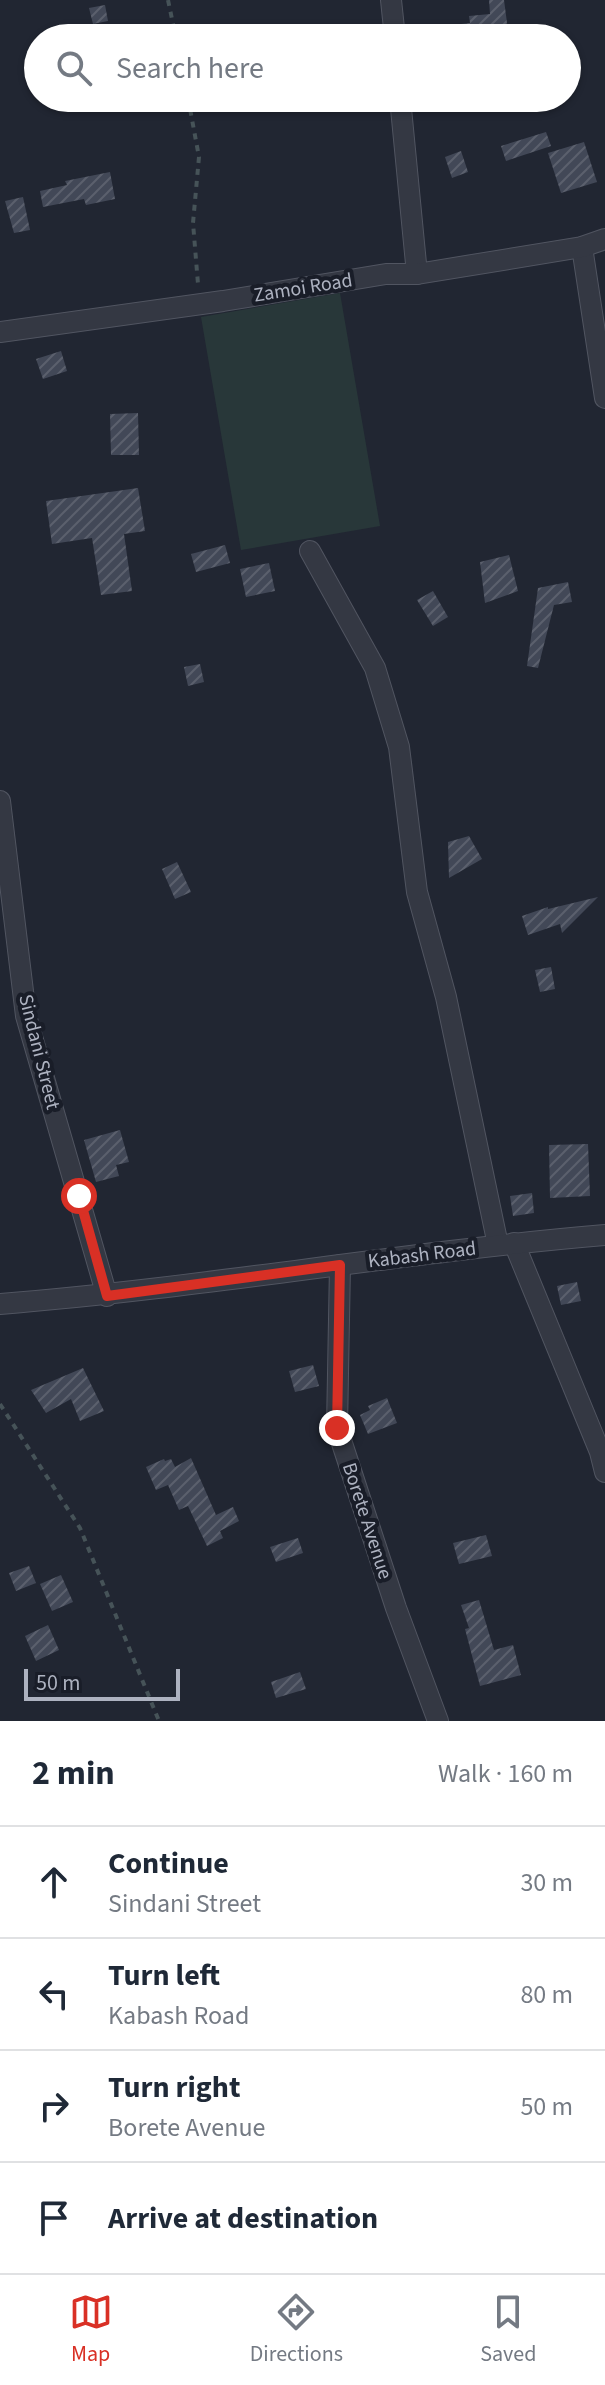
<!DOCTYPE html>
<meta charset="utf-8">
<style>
body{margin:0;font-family:"Source Sans 3",sans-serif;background:#f6f6f7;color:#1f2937}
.scale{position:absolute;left:24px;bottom:20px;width:156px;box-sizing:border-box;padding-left:8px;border:4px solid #adb2c0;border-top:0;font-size:22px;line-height:28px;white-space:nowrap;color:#adb2c0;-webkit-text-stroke:6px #191d28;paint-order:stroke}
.stop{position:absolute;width:24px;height:24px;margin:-18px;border:6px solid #d93025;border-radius:50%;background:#fff}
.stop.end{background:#d93025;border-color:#fff;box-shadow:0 2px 8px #0008}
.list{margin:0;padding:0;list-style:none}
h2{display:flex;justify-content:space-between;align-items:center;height:104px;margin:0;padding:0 32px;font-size:34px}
h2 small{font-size:26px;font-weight:400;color:#747a83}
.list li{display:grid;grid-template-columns:52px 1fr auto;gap:24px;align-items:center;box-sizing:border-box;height:112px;padding:0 32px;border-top:2px solid #e0e1e3}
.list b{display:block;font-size:30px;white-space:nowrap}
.list p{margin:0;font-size:26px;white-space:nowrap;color:#747a83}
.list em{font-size:26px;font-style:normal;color:#747a83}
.icon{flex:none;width:44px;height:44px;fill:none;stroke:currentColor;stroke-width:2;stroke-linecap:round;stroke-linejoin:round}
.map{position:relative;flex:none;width:605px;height:1721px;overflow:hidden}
.search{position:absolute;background:#fff;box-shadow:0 2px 6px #0004;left:24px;right:24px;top:24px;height:88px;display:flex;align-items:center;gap:20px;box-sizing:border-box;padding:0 28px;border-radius:44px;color:#747a83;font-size:30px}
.sheet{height:552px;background:#fff}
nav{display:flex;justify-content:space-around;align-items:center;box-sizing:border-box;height:112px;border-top:2px solid #e0e1e3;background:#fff;font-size:22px;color:#747a83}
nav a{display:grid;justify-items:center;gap:4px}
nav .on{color:#d93025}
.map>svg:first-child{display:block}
.green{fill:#283739}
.building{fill:url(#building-hatch)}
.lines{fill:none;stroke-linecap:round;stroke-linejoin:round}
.minor-casing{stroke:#515561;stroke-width:22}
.path{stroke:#465358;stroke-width:4;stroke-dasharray:6 6;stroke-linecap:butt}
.minor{stroke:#343843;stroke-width:20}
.route{stroke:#d93025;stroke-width:10}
.labels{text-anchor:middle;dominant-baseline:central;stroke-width:8;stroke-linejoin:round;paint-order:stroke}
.street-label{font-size:20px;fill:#adb2c0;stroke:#191d28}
</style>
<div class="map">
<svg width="605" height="1721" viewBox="0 0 605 1721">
<defs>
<pattern id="building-hatch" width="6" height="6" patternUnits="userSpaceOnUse" patternTransform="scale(2)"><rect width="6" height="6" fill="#424857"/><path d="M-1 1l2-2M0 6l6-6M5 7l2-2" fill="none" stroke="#5b606d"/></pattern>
</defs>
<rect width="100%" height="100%" fill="#212632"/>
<!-- green -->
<polygon class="green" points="340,293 380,526 241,550 201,317"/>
<!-- building -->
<g class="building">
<polygon points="489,0 504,0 509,38 435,38 435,27 470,23 469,16 490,14"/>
<polygon points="105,5 108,21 93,24 89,8"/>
<polygon points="546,132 551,146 506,161 501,146"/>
<polygon points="584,142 597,182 561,193 548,153"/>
<polygon points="461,151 468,172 452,178 445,157"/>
<polygon points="110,172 115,199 86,205 84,199 43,207 40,191 67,185 65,181"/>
<polygon points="23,197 30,230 14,233 5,201"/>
<polygon points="61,351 67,371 43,379 36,359"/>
<polygon points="138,413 139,455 111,455 110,414"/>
<polygon points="138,488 145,531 124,534 132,591 101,595 92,538 52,544 46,501"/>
<polygon points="225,545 230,563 196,572 191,554"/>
<polygon points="509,555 518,591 485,603 480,562"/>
<polygon points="269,563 275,591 246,597 240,569"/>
<polygon points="568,582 572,602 554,605 538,668 527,666 538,588"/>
<polygon points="433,591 448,617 433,626 417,600"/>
<polygon points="200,664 204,682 188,686 184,667"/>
<polygon points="469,836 482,859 449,878 448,842"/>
<polygon points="177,862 191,892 175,899 162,869"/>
<polygon points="598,897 562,933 560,924 528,935 522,916 548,907 548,909"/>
<polygon points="551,967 555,989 540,992 535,970"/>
<polygon points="120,1130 129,1162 116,1165 119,1176 96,1182 84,1140"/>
<polygon points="588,1144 590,1196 550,1198 549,1145"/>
<polygon points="532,1193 534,1213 513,1216 510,1196"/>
<polygon points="577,1282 581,1301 561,1305 557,1286"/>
<polygon points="313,1365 319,1386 295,1392 289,1371"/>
<polygon points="83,1368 104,1411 80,1421 71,1399 46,1413 31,1390"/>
<polygon points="387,1398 397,1423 368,1434 360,1415 370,1410 368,1406"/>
<polygon points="191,1458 216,1515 233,1507 239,1521 220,1531 223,1538 207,1546 188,1506 179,1510 168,1485 156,1490 146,1467 164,1459 165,1461 171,1459 175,1467"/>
<polygon points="486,1535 492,1556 459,1564 453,1543"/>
<polygon points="298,1538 303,1553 276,1562 270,1547"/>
<polygon points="29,1566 36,1583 16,1591 9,1573"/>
<polygon points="61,1575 73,1602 52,1611 40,1584"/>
<polygon points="479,1600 494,1650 513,1645 521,1675 480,1686 465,1629 469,1628 461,1605"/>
<polygon points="48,1625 59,1650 36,1661 25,1636"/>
<polygon points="300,1672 306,1689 276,1698 271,1682"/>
</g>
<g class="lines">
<defs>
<g id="minor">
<polyline points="391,0 395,38"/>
<polyline points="400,98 417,274"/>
<polyline points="582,247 605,398"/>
<polyline points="0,332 223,301 386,274 417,274 582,247 605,239"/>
<polyline points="310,551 375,668 399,747 417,892 446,997 498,1245"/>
<polyline points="0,801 26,1016 107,1296"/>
<polyline points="514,1243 600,1452 605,1472"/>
<polyline points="340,1265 337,1428 396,1608 438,1721"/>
<path d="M0,1304C202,1288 403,1252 605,1235"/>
</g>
</defs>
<!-- minor casing -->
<use href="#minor" class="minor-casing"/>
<!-- path -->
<g class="path">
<polyline points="168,0 176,38"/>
<polyline points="188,98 199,157 193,223 198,284"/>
<polyline points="0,1404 80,1528 159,1721"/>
</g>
<!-- minor -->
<use href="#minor" class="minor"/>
</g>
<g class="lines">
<!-- route -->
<polyline class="route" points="79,1196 107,1296 340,1265 337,1428"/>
</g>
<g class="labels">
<!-- street labels -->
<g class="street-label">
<text transform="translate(303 288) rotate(-9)">Zamoi Road</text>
<text transform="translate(39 1052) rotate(76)">Sindani Street</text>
<text transform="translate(422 1255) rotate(-7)">Kabash Road</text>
<text transform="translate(367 1521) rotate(72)">Borete Avenue</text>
</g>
</g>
</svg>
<div class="scale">50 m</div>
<div class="stop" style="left:79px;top:1196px"></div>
<div class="stop end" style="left:337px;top:1428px"></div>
<div class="search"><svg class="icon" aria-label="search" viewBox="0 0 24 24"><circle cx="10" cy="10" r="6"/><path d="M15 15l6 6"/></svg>Search here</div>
</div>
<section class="sheet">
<h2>2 min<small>Walk · 160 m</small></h2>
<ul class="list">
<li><svg class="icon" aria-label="ahead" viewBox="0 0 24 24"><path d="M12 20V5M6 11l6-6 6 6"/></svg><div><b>Continue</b><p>Sindani Street</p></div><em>30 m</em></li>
<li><svg class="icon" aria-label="left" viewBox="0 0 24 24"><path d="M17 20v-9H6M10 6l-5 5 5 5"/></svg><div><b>Turn left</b><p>Kabash Road</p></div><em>80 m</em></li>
<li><svg class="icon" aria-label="right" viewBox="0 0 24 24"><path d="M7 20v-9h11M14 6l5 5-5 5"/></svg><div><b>Turn right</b><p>Borete Avenue</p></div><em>50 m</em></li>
<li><svg class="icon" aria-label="arrive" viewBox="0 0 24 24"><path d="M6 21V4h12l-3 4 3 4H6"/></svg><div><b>Arrive at destination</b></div></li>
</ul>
</section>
<nav>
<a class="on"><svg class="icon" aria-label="map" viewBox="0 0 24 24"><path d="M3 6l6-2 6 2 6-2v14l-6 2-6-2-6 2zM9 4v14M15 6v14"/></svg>Map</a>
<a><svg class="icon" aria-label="directions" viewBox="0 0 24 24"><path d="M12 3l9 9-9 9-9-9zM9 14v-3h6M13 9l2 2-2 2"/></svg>Directions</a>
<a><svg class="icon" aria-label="saved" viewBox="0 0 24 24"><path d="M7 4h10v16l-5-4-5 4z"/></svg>Saved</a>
</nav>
